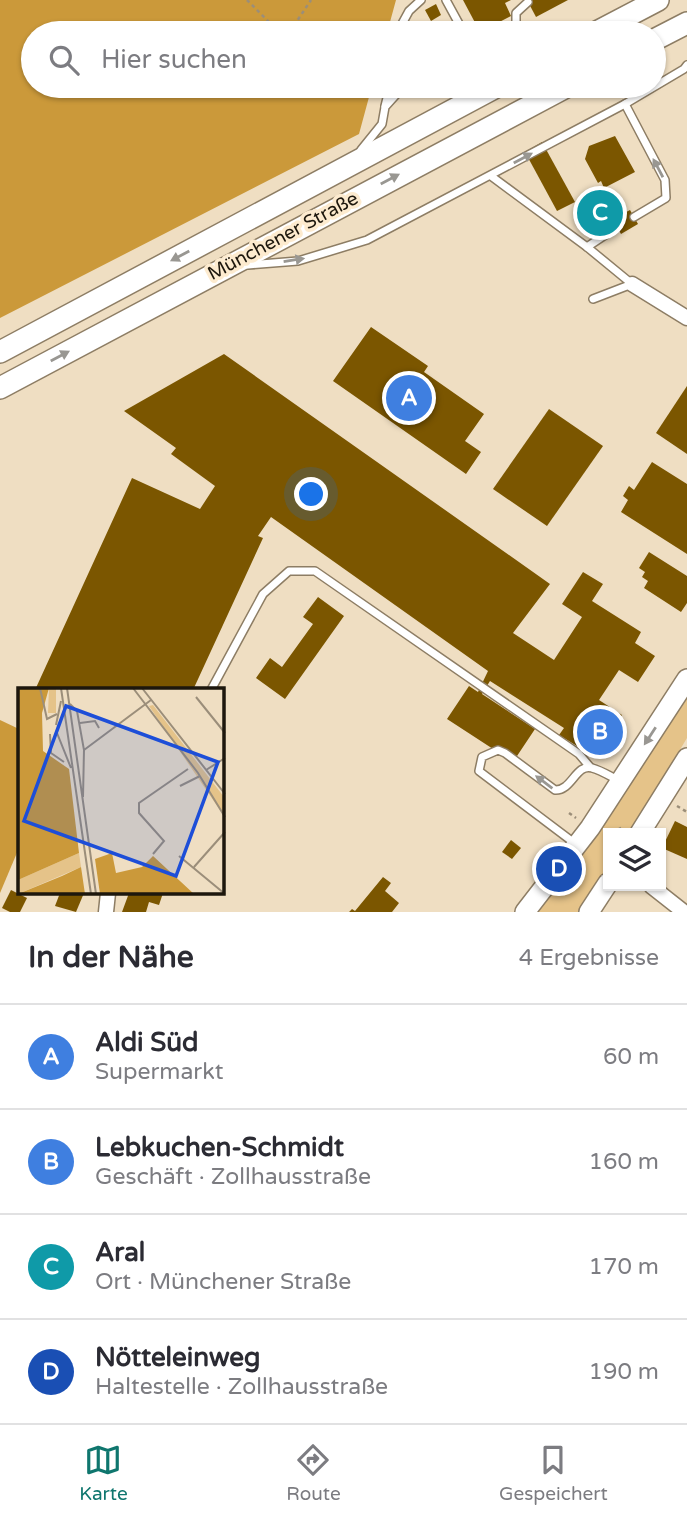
<!DOCTYPE html>
<html lang="de">
<meta charset="utf-8">
<style>
body{margin:0;font-family:"Varela Round",sans-serif;background:#f2f2f3;color:#2b2b33}
.controls{position:absolute;right:21px;bottom:21px;display:grid;overflow:hidden;border-radius:0px;box-shadow:0 2px 5px #0004}
.controls button{width:63px;height:63px;display:grid;place-items:center;padding:0;border:0;border-bottom:2px solid #e1e1e2;background:#fff;color:#2b2b33;font:35px sans-serif}
.you{position:absolute;left:312px;top:495px;width:24px;height:24px;margin:-18px;border:5px solid #fff;border-radius:50%;background:#1a73e8;box-shadow:0 0 0 10px #1a73e833}
.badge{display:grid;place-items:center;width:46px;height:46px;border-radius:50%;background:#0f766e;color:#fff;font-size:23px;font-weight:700}
.pin{position:absolute;translate:-50% -50%;border:4px solid #fff;box-shadow:0 2px 7px #0006}
.list{margin:0;padding:0;list-style:none}
h2{display:flex;justify-content:space-between;align-items:center;height:91px;margin:0;padding:0 28px;font-size:30px}
h2 small{font-size:23px;font-weight:400;color:#7c7c81}
.list li{display:grid;grid-template-columns:46px 1fr auto;gap:21px;align-items:center;box-sizing:border-box;height:105px;padding:0 28px;border-top:2px solid #e1e1e2}
.list b{display:block;font-size:26px;white-space:nowrap}
.list p{margin:0;font-size:23px;white-space:nowrap;color:#7c7c81}
.list em{font-size:23px;font-style:normal;color:#7c7c81}
.icon{flex:none;width:38px;height:38px;fill:none;stroke:currentColor;stroke-width:2;stroke-linecap:round;stroke-linejoin:round}
.map{position:relative;flex:none;width:687px;height:912px;overflow:hidden}
.search{position:absolute;background:#fff;box-shadow:0 2px 5px #0004;left:21px;right:21px;top:21px;height:77px;display:flex;align-items:center;gap:18px;box-sizing:border-box;padding:0 24px;border-radius:38px;color:#7c7c81;font-size:26px}
.sheet{height:511px;background:#fff}
nav{display:flex;justify-content:space-around;align-items:center;box-sizing:border-box;height:98px;border-top:2px solid #e1e1e2;background:#fff;font-size:19px;color:#7c7c81}
nav a{display:grid;justify-items:center;gap:4px}
nav .on{color:#0f766e}
.map>svg:first-child{display:block}
.green{fill:#e5c389}
.forest{fill:#cb993a}
.building{fill:#7b5600}
.lines{fill:none;stroke-linecap:round;stroke-linejoin:round}
.lane-casing{stroke:#8d7d64;stroke-width:10}
.street-casing{stroke:#8d7d64;stroke-width:17}
.secondary-casing{stroke:#8d7d64;stroke-width:22}
.primary-casing{stroke:#8d7d64;stroke-width:24}
.path{stroke:#9b8e79;stroke-width:2.5;stroke-dasharray:3.5 3.5;stroke-linecap:butt}
.lane{stroke:#fff;stroke-width:7}
.street{stroke:#fff;stroke-width:14}
.secondary{stroke:#fff;stroke-width:19}
.primary{stroke:#fff;stroke-width:21}
.oneway{fill:#999792}
.labels{text-anchor:middle;dominant-baseline:central;stroke-width:7;stroke-linejoin:round;paint-order:stroke}
.street-label{font-size:19px;fill:#1d170d;stroke:#fdebcf}
.inset-road{fill:none;stroke:#9b8e7a;stroke-width:2}
.view{fill:#1d4ed8;fill-opacity:0.15;stroke:#1d4ed8;stroke-width:3.5}
.inset-edge{fill:none;stroke:#1d170d;stroke-width:3.5}
</style>
<div class="map">
<svg width="687" height="912" viewBox="0 0 687 912">
<rect width="100%" height="100%" fill="#efdec2"/>
<!-- green -->
<polygon class="green" points="687,687 687,738 630,833 608,833 608,871 581,912 527,912"/>
<!-- forest -->
<g class="forest">
<polygon points="0,0 396,0 387,33 33,33 33,86 372,86 359,134 0,318"/>
<polygon points="0,720 19,729 19,848 0,893"/>
</g>
<!-- building -->
<g class="building">
<polygon points="463,0 511,0 505,3 511,16 480,32"/>
<polygon points="527,0 568,0 536,17"/>
<polygon points="436,4 441,15 431,21 425,10"/>
<polygon points="615,136 635,172 604,188 601,181 598,183 585,159 589,146"/>
<polygon points="542,142 575,202 557,211 525,152"/>
<polygon points="609,201 615,213 591,226 585,213"/>
<polygon points="630,210 638,224 621,234 613,219"/>
<polygon points="371,327 428,366 424,372 484,414 465,441 481,452 466,474 333,381"/>
<polygon points="224,354 550,584 513,633 554,660 582,617 562,604 583,572 603,584 592,601 641,632 635,643 655,656 638,682 619,670 599,700 622,715 595,757 559,735 564,728 490,681 482,694 535,729 513,762 447,719 469,686 478,692 488,671 271,517 258,536 263,538 193,690 35,690 132,478 200,509 215,486 171,454 176,448 124,411"/>
<polygon points="687,386 687,454 656,433"/>
<polygon points="549,409 603,446 547,526 493,489"/>
<polygon points="652,462 687,484 687,554 621,512 628,500 623,496 629,486 634,490"/>
<polygon points="649,552 687,576 687,603 681,612 644,588 648,581 642,577 645,572 639,568"/>
<polygon points="318,597 344,616 285,699 256,678 270,658 282,667 313,624 303,617"/>
<polygon points="675,821 687,827 687,859 662,848"/>
<polygon points="511,840 521,848 512,859 502,852"/>
<polygon points="383,877 391,883 385,891 399,903 392,912 349,912 352,909 355,911"/>
<polygon points="11,890 27,898 20,912 10,912 2,908"/>
<polygon points="60,893 84,893 76,912 55,906"/>
<polygon points="129,893 139,894 163,893 159,905 149,902 146,912 122,912"/>
</g>
<g class="lines">
<defs>
<g id="lane">
<polyline points="446,0 464,33"/>
<polyline points="397,33 409,11 421,0"/>
<polyline points="504,33 516,23 516,13 528,2"/>
<polyline points="625,104 665,180 666,198 634,217"/>
<polyline points="385,106 390,86"/>
<polyline points="361,150 382,124 385,107 404,86"/>
<polyline points="491,176 587,247 632,284 593,299"/>
<polyline points="587,247 617,227"/>
<polyline points="248,265 298,261 367,240 625,104 684,69 687,65"/>
<polyline points="211,690 263,594 289,571 315,571 579,754 590,767"/>
<path d="M577,845L479,771L482,757L498,750L505,753L555,790C572,791 576,763 592,768C600,770 610,776 618,780"/>
</g>
<g id="street">
<polyline points="632,284 687,318"/>
<polyline points="651,886 684,912"/>
<polyline points="106,912 108,893"/>
</g>
<g id="secondary">
<polyline points="640,833 687,758"/>
<polyline points="525,912 590,828 687,679"/>
<polyline points="589,912 608,883"/>
</g>
<g id="primary">
<polyline points="595,33 658,0"/>
<polyline points="654,40 687,23"/>
<polyline points="0,352 498,86"/>
<polyline points="0,388 568,86"/>
</g>
</defs>
<!-- lane casing -->
<use href="#lane" class="lane-casing"/>
<!-- street casing -->
<use href="#street" class="street-casing"/>
<!-- secondary casing -->
<use href="#secondary" class="secondary-casing"/>
<!-- primary casing -->
<use href="#primary" class="primary-casing"/>
<!-- path -->
<g class="path">
<polyline points="247,0 280,33"/>
<polyline points="282,33 295,24 311,0"/>
<polyline points="607,737 616,742"/>
<polyline points="677,806 687,812"/>
<polyline points="569,813 576,818"/>
<polyline points="612,833 624,826"/>
</g>
<!-- lane -->
<use href="#lane" class="lane"/>
<!-- street -->
<use href="#street" class="street"/>
<!-- secondary -->
<use href="#secondary" class="secondary"/>
<!-- primary -->
<use href="#primary" class="primary"/>
</g>
<!-- one-way arrows -->
<defs><path id="oneway-solid" d="M-6-.8H1V-3.2L6.5 0L1 3.2V.8H-6Z" transform="scale(1.75)"/></defs>
<g class="oneway">
<use href="#oneway-solid" transform="translate(523 158) rotate(-28)"/>
<use href="#oneway-solid" transform="translate(658 168) rotate(-118)"/>
<use href="#oneway-solid" transform="translate(390 179) rotate(-28)"/>
<use href="#oneway-solid" transform="translate(180 256) rotate(152)"/>
<use href="#oneway-solid" transform="translate(294 260) rotate(-9)"/>
<use href="#oneway-solid" transform="translate(60 356) rotate(-28)"/>
<use href="#oneway-solid" transform="translate(650 736) rotate(123)"/>
<use href="#oneway-solid" transform="translate(544 782) rotate(-143)"/>
</g>
<g class="labels">
<!-- street labels -->
<g class="street-label">
<text transform="translate(283 236) rotate(-28)">Münchener Straße</text>
</g>
</g>
<!-- overview -->
<g transform="translate(18 688)">
<rect width="206" height="206" fill="#efdec2"/>
<path d="M31,0H38V25H30ZM135,17L206,109V128L131,18ZM61,165L63,179L0,206V192Z" fill="#e5c389"/>
<path d="M0,0H31L24,25L25,63L51,81L61,165L0,192ZM94,165L98,185L124,179L135,168L176,206H82L77,171ZM63,179L67,206H0L44,188Z" fill="#cb993a"/>
<path class="inset-road" d="M22,0L29,31L39,26M43,0L73,206M49,0L78,206M115,0L180,85L207,129M124,0L207,106M178,9L207,45M52,16L59,23L66,62L65,109M62,35L77,33L81,40M38,37L43,13M39,45L53,80M32,46L33,65L46,74M66,62L133,12M188,82L207,70M162,98L182,88M135,166L146,153L121,125V115L170,81M161,168L207,206M176,179L207,144"/>
<path class="view" d="M48,18L200,74L158,188L6,133Z"/>
<rect width="206" height="206" class="inset-edge"/>
</g>
</svg>
<div class="controls">
<button><svg class="icon" aria-label="layers" viewBox="0 0 24 24"><path d="M12 4l9 5-9 5-9-5zM3 14l9 5 9-5"/></svg></button>
</div>
<div class="you"></div>
<div class="pin badge" style="left:409px;top:398px;background:#3f7fe0">A</div>
<div class="pin badge" style="left:600px;top:732px;background:#3f7fe0">B</div>
<div class="pin badge" style="left:600px;top:213px;background:#0f9aa8">C</div>
<div class="pin badge" style="left:559px;top:869px;background:#1a4fb4">D</div>
<div class="search"><svg class="icon" aria-label="search" viewBox="0 0 24 24"><circle cx="10" cy="10" r="6"/><path d="M15 15l6 6"/></svg>Hier suchen</div>
</div>
<section class="sheet">
<h2>In der Nähe<small>4 Ergebnisse</small></h2>
<ul class="list">
<li><span class="badge" style="background:#3f7fe0">A</span><div><b>Aldi Süd</b><p>Supermarkt</p></div><em>60 m</em></li>
<li><span class="badge" style="background:#3f7fe0">B</span><div><b>Lebkuchen-Schmidt</b><p>Geschäft · Zollhausstraße</p></div><em>160 m</em></li>
<li><span class="badge" style="background:#0f9aa8">C</span><div><b>Aral</b><p>Ort · Münchener Straße</p></div><em>170 m</em></li>
<li><span class="badge" style="background:#1a4fb4">D</span><div><b>Nötteleinweg</b><p>Haltestelle · Zollhausstraße</p></div><em>190 m</em></li>
</ul>
</section>
<nav>
<a class="on"><svg class="icon" aria-label="map" viewBox="0 0 24 24"><path d="M3 6l6-2 6 2 6-2v14l-6 2-6-2-6 2zM9 4v14M15 6v14"/></svg>Karte</a>
<a><svg class="icon" aria-label="directions" viewBox="0 0 24 24"><path d="M12 3l9 9-9 9-9-9zM9 14v-3h6M13 9l2 2-2 2"/></svg>Route</a>
<a><svg class="icon" aria-label="saved" viewBox="0 0 24 24"><path d="M7 4h10v16l-5-4-5 4z"/></svg>Gespeichert</a>
</nav>
